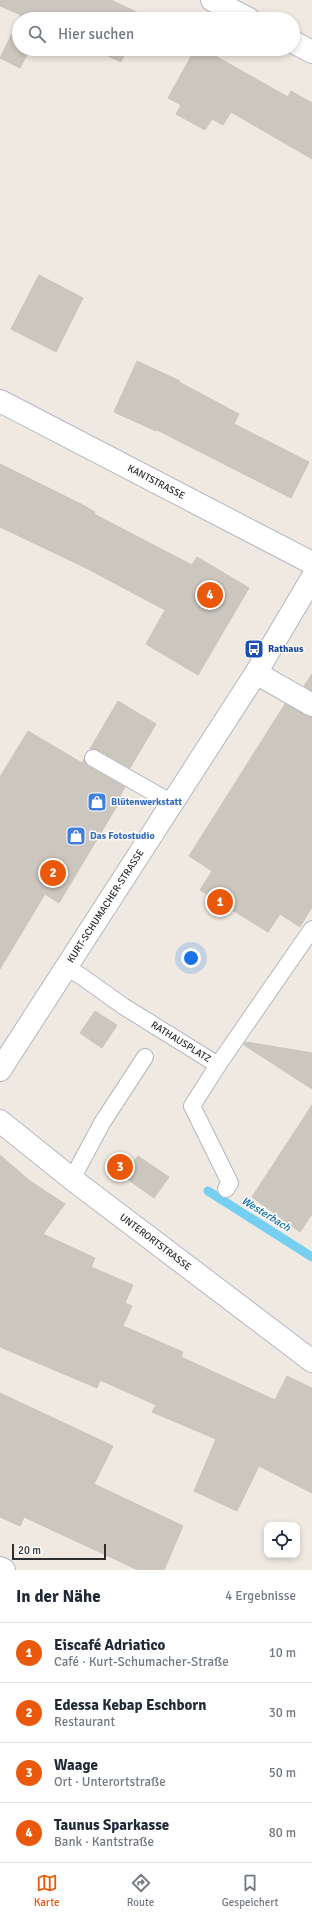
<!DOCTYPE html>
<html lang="de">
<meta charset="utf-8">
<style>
body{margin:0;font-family:Signika,sans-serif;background:#f6f6f7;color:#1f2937}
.controls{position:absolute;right:12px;bottom:12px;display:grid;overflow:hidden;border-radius:8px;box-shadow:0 2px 6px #0003}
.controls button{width:36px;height:36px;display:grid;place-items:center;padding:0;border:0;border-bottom:1px solid #e0e1e3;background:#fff;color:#1f2937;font:20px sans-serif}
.scale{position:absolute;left:12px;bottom:10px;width:94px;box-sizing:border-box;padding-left:4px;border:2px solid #2e2e2e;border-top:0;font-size:11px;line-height:14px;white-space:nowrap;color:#2e2e2e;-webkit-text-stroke:3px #fff;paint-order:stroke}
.you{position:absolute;left:191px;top:958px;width:14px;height:14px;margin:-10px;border:3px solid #fff;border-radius:50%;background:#1a73e8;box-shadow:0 0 0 6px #1a73e833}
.badge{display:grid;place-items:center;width:26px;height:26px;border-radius:50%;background:#ea580c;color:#fff;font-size:13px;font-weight:700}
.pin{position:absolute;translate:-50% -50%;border:2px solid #fff;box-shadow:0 1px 4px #0006}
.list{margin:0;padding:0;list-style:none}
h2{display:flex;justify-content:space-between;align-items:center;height:52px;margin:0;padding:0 16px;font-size:17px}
h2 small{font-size:13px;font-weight:400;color:#747a83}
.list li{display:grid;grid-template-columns:26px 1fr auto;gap:12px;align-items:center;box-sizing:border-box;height:60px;padding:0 16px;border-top:1px solid #e0e1e3}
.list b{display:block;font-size:15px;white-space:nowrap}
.list p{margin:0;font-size:13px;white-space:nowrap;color:#747a83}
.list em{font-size:13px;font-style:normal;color:#747a83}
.icon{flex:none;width:22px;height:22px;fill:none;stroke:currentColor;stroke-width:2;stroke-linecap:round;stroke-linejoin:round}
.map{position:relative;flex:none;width:312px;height:1570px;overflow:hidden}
.search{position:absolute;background:#fff;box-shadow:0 2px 6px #0003;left:12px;right:12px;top:12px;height:44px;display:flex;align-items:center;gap:10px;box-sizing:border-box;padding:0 14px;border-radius:22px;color:#747a83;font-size:15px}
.sheet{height:292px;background:#fff}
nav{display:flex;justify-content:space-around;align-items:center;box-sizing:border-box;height:56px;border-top:1px solid #e0e1e3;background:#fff;font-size:11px;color:#747a83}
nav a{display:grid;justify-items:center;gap:2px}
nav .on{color:#ea580c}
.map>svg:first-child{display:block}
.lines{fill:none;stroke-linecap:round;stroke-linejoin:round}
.stream{stroke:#75cff0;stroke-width:9}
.building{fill:#cbc7bf;stroke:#cbc5ba}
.lane-casing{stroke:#b4b7c1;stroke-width:18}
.street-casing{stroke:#b4b7c1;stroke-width:24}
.lane{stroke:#fff;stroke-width:16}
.street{stroke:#fff;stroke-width:22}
.labels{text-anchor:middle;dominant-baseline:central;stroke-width:3;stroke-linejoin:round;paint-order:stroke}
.street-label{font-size:10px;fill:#2e2e2e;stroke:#fff}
.transit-label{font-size:10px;font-weight:bold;fill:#164399;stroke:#fff;text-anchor:start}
.shop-label{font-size:10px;font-weight:bold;fill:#366cbe;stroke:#fff;text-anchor:start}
.water-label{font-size:11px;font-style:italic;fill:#0d6fa3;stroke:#fff}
</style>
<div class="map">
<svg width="312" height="1570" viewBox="0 0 312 1570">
<rect width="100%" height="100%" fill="#efe9e1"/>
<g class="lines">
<!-- stream -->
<polyline class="stream" points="208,1191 312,1257"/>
</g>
<!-- building -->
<g class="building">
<polygon points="0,0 111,0 143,15 142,19 19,19 21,15 0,6"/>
<polygon points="19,19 19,49 30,49 20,68 0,58"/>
<polygon points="93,49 127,49 121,62"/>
<polygon points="195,49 203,49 288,97 291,91 312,103 312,159 231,112 223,125 212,119 205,130 176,114 181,105 168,98"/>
<polygon points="39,275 83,298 56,352 11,329"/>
<polygon points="137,361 180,381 179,382 239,414 234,424 309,462 291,498 157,430 156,431 114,412"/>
<polygon points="0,464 81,504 95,512 94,514 192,565 197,557 249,588 198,675 146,644 165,610 86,568 0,527"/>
<polygon points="312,674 312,691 304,686"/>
<polygon points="118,701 156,724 130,768 98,750 90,749"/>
<polygon points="285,704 312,717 312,907 300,927 280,914 268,932 200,890 212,871 189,856"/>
<polygon points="28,731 82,763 84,759 88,766 125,787 118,800 120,801 59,903 45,894 0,969 0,777"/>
<polygon points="95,1011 117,1025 102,1048 80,1033"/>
<polygon points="246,1042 312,1053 312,1089 244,1045"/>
<polygon points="312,1105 312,1214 300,1232 252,1197"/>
<polygon points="0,1155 30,1181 65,1204 43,1234 95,1258 91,1267 133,1285 125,1303 132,1306 123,1326 183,1352 181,1357 275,1400 287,1376 312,1388 312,1493 259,1466 237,1511 194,1491 216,1439 152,1412 156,1405 100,1380 97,1388 0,1347"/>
<polygon points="138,1156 169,1177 154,1198 123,1176"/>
<polygon points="0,1393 113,1446 94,1484 183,1526 164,1570 138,1570 24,1517 20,1526 0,1517"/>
</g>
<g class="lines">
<defs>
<g id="lane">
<polyline points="93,758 172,803"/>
<path id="s1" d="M65,967L81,976L123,1006L218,1065L312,929"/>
<polyline points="218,1065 192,1106 230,1183 226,1189"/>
<polyline points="72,1179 102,1123 145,1057"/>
</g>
<g id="street">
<polyline points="212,0 249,19"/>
<polyline points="293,42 312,52"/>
<path id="s2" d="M0,401L312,563"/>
<polyline points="256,673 312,705"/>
<path id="s3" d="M0,1070L256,673L312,578"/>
<path id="s4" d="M0,1121L72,1179L312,1361"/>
<polyline points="0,1568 4,1570"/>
</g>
</defs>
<!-- lane casing -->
<use href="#lane" class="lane-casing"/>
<!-- street casing -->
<use href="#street" class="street-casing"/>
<!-- lane -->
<use href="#lane" class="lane"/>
<!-- street -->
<use href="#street" class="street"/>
</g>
<!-- icons -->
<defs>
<symbol id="bus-square" viewBox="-11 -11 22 22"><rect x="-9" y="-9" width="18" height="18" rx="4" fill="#1a4fb4" stroke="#fff"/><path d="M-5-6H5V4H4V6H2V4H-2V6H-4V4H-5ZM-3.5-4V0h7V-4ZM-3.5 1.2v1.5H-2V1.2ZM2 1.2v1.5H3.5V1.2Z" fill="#fff"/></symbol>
<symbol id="shop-square" viewBox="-11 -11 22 22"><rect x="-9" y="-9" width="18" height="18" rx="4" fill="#3f7fe0" stroke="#fff"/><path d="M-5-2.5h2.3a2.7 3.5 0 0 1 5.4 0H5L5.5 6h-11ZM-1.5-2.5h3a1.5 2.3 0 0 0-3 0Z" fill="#fff"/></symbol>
</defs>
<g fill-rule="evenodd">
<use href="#bus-square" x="243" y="638" width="22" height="22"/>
<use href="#shop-square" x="86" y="791" width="22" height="22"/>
<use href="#shop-square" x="65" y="825" width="22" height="22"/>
</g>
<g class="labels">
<!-- street labels -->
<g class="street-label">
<text stroke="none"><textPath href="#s2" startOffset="176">KANTSTRASSE</textPath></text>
<text stroke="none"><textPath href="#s3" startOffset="195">KURT-SCHUMACHER-STRASSE</textPath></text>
<text stroke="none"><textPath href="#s1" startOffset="138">RATHAUSPLATZ</textPath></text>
<text stroke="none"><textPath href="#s4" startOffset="197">UNTERORTSTRASSE</textPath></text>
</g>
<!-- transit labels -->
<g class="transit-label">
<text x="268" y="649">Rathaus</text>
</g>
<!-- shop labels -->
<g class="shop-label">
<text x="111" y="802">Blütenwerkstatt</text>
<text x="90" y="836">Das Fotostudio</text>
</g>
<!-- water labels -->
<g class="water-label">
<text transform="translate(266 1214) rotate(32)">Westerbach</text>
</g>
</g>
</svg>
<div class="controls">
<button><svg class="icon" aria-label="locate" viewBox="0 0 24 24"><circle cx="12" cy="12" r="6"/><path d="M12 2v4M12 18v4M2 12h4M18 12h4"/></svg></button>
</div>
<div class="scale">20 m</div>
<div class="you"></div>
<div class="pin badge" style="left:220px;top:902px">1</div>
<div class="pin badge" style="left:53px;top:873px">2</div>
<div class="pin badge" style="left:120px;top:1167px">3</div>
<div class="pin badge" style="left:210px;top:595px">4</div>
<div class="search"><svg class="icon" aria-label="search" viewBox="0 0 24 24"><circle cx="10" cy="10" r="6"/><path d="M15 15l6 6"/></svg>Hier suchen</div>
</div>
<section class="sheet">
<h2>In der Nähe<small>4 Ergebnisse</small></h2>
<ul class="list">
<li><span class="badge">1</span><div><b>Eiscafé Adriatico</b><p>Café · Kurt-Schumacher-Straße</p></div><em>10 m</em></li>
<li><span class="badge">2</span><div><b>Edessa Kebap Eschborn</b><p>Restaurant</p></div><em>30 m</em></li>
<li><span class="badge">3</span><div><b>Waage</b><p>Ort · Unterortstraße</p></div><em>50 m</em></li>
<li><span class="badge">4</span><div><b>Taunus Sparkasse</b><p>Bank · Kantstraße</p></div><em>80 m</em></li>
</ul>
</section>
<nav>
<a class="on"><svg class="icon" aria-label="map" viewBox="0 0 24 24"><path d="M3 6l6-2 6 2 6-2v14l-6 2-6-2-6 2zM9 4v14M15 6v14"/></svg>Karte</a>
<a><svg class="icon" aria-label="directions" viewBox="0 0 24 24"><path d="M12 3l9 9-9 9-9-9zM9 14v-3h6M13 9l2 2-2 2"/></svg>Route</a>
<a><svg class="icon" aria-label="saved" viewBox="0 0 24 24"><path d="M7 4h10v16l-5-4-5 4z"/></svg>Gespeichert</a>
</nav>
